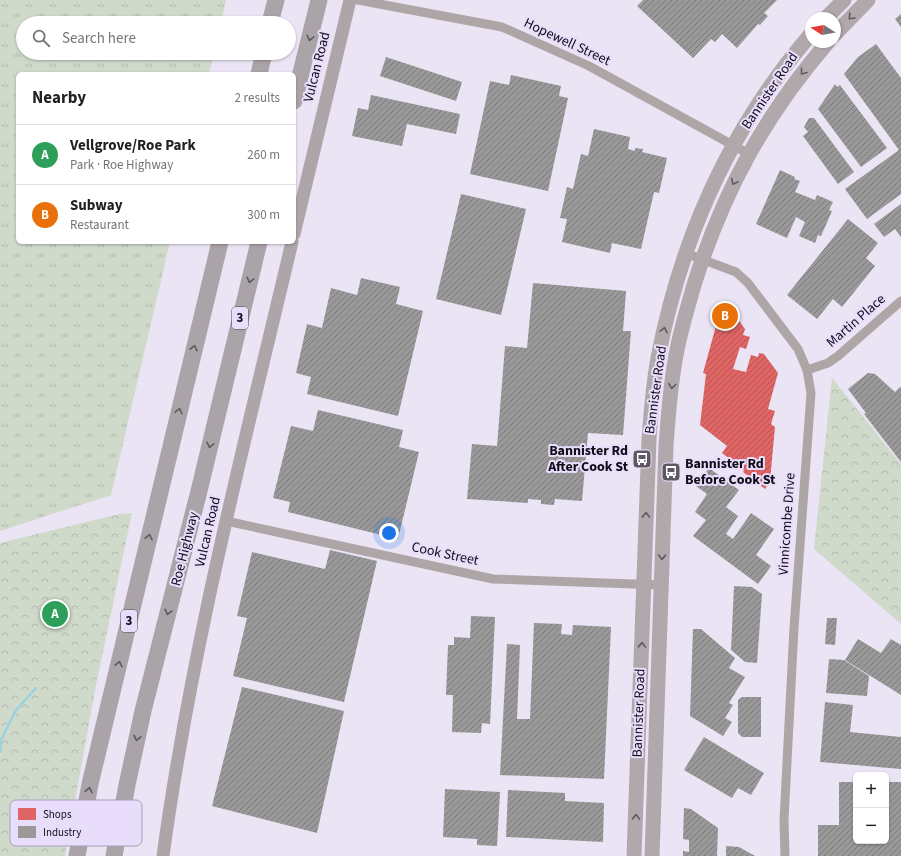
<!DOCTYPE html>
<meta charset="utf-8">
<style>
body{margin:0;font-family:"Source Sans 3",sans-serif;background:#f2f2f2;color:#202124}
.controls{position:absolute;right:12px;bottom:12px;display:grid;overflow:hidden;border-radius:6px;box-shadow:0 1px 3px #0004}
.controls button{width:36px;height:36px;display:grid;place-items:center;padding:0;border:0;border-bottom:1px solid #e0e0e0;background:#fff;color:#202124;font:20px sans-serif}
.compass{position:absolute;left:805px;top:12px;width:36px;height:36px;border-radius:50%;background:#fff;box-shadow:0 1px 3px #0004;rotate:281deg}
.you{position:absolute;left:389px;top:533px;width:14px;height:14px;margin:-10px;border:3px solid #fff;border-radius:50%;background:#1a73e8;box-shadow:0 0 0 6px #1a73e833}
.badge{display:grid;place-items:center;width:26px;height:26px;border-radius:50%;background:#5c5864;color:#fff;font-size:13px;font-weight:700}
.pin{position:absolute;translate:-50% -50%;border:2px solid #fff;box-shadow:0 1px 4px #0006}
.list{margin:0;padding:0;list-style:none}
h2{display:flex;justify-content:space-between;align-items:center;height:52px;margin:0;padding:0 16px;font-size:17px}
h2 small{font-size:13px;font-weight:400;color:#757577}
.list li{display:grid;grid-template-columns:26px 1fr auto;gap:12px;align-items:center;box-sizing:border-box;height:60px;padding:0 16px;border-top:1px solid #e0e0e0}
.list b{display:block;font-size:15px;white-space:nowrap}
.list p{margin:0;font-size:13px;white-space:nowrap;color:#757577}
.list em{font-size:13px;font-style:normal;color:#757577}
.icon{flex:none;width:22px;height:22px;fill:none;stroke:currentColor;stroke-width:2;stroke-linecap:round;stroke-linejoin:round}
.map{position:relative;flex:none;width:901px;height:856px;overflow:hidden}
.search{position:absolute;background:#fff;box-shadow:0 1px 3px #0004;left:16px;top:16px;width:280px;height:44px;display:flex;align-items:center;gap:10px;box-sizing:border-box;padding:0 14px;border-radius:22px;color:#757577;font-size:15px}
.panel{position:absolute;background:#fff;box-shadow:0 1px 3px #0004;left:16px;top:72px;width:280px;height:172px;border-radius:6px}
.map>svg:first-child{display:block}
.grass{fill:url(#grass-tufts)}
.park{fill:url(#park-crowns)}
.shops{fill:url(#shops-hatch)}
.industry{fill:url(#industry-hatch)}
.lines{fill:none;stroke-linecap:round;stroke-linejoin:round}
.stream{stroke:#9ad2e3;stroke-width:2.5}
.street{stroke:#aea6a6;stroke-width:9}
.secondary{stroke:#ada5a7;stroke-width:13}
.primary{stroke:#b0a8ab;stroke-width:15}
.highway{stroke:#aaa3a7;stroke-width:17}
.oneway{stroke:#605a60}
.oneway2{stroke:#5d585e}
.labels{text-anchor:middle;dominant-baseline:central;stroke-width:4;stroke-linejoin:round;paint-order:stroke}
.shield{fill:#e9ddfc;stroke:#514b5b;stroke-width:1}
.shield-label{font-size:13px;font-weight:bold;fill:#100c16}
.street-label{font-size:14px;fill:#100c16;stroke:#e9ddfc}
.poi-label{font-size:14px;font-weight:bold;fill:#100c16;stroke:#e9ddfc;text-anchor:end}
.key{fill:#e9ddfc;stroke:#a89eb7;stroke-width:1}
.key-label{font-size:11px;fill:#100c16}
</style>
<div class="map">
<svg width="901" height="856" viewBox="0 0 901 856">
<defs>
<pattern id="grass-tufts" width="24" height="20" patternUnits="userSpaceOnUse"><rect width="24" height="20" fill="#cfdacb"/><path d="M3 7l-1-3M5 7V3M7 7l1-3M15 17l-1-3M17 17v-4M19 17l1-3" fill="none" stroke="#b1baae"/></pattern>
<pattern id="park-crowns" width="20" height="18" patternUnits="userSpaceOnUse"><rect width="20" height="18" fill="#cfdacb"/><path d="M2 6a3 3 0 1 1 6 0M12 15a3 3 0 1 1 6 0" fill="none" stroke="#b1baae"/></pattern>
<pattern id="shops-hatch" width="6" height="6" patternUnits="userSpaceOnUse"><rect width="6" height="6" fill="#e06666"/><path d="M-1 1l2-2M0 6l6-6M5 7l2-2" fill="none" stroke="#b45253"/></pattern>
<pattern id="industry-hatch" width="6" height="6" patternUnits="userSpaceOnUse"><rect width="6" height="6" fill="#999"/><path d="M-1 1l2-2M0 6l6-6M5 7l2-2" fill="none" stroke="#7b7b7c"/></pattern>
</defs>
<rect width="100%" height="100%" fill="#eae4f5"/>
<!-- grass -->
<polygon class="grass" points="0,0 226,0 221,23 23,23 23,53 214,53 209,74 18,74 18,242 170,242 111,495 0,531"/>
<!-- park -->
<g class="park">
<polygon points="832,378 901,464 901,624 814,549"/>
<polygon points="132,513 96,685 65,856 0,856 0,543 119,514"/>
</g>
<!-- shops -->
<polygon class="shops" points="722,304 728,305 736,316 735,320 740,322 745,329 743,335 750,337 746,349 740,347 733,369 746,372 751,355 758,357 759,353 764,354 778,373 768,409 775,411 771,424 775,427 770,481 765,489 743,472 744,470 722,453 727,446 700,425 706,374 703,373"/>
<!-- industry -->
<g class="industry">
<polygon points="643,0 777,0 764,13 768,16 760,25 758,24 737,48 722,34 715,42 711,39 693,58 637,6"/>
<polygon points="901,14 901,27 895,19"/>
<polygon points="876,44 901,78 901,194 867,219 845,189 899,150 844,74 858,57"/>
<polygon points="386,57 462,82 456,101 380,76"/>
<polygon points="511,75 561,86 559,96 568,98 548,191 470,174 490,81 509,85"/>
<polygon points="835,84 837,87 840,85 887,148 861,167 818,109"/>
<polygon points="371,95 460,114 456,134 407,124 402,146 352,136 358,108 368,110"/>
<polygon points="809,118 814,118 854,172 838,184 803,136 808,132 804,127"/>
<polygon points="594,129 630,137 628,149 635,151 635,148 643,149 642,152 667,158 659,193 654,192 641,249 612,243 610,253 562,242 567,219 560,218 567,187 573,189 581,154 588,156"/>
<polygon points="780,170 795,177 794,179 800,181 795,192 815,200 817,195 833,202 829,210 832,211 821,236 818,235 815,243 799,236 805,222 796,217 787,238 756,224"/>
<polygon points="461,194 526,209 501,315 436,299"/>
<polygon points="901,204 901,237 895,229 884,237 874,224"/>
<polygon points="848,219 878,243 866,258 875,266 842,307 833,299 817,319 787,295"/>
<polygon points="361,278 400,287 396,304 423,311 398,416 307,394 311,377 296,373 307,324 322,328 331,288 357,295"/>
<polygon points="533,283 626,291 623,331 631,331 623,435 588,433 582,501 555,499 554,505 541,504 541,500 528,499 528,503 467,499 472,444 497,446 505,346 527,348"/>
<polygon points="868,373 875,374 895,392 900,387 901,388 901,462 864,414 866,413 848,389"/>
<polygon points="318,410 403,430 399,447 419,452 398,539 288,512 290,502 273,498 291,426 313,431"/>
<polygon points="709,468 739,490 726,507 738,516 726,534 733,539 751,513 774,529 756,555 771,566 758,584 693,536 706,520 695,512 707,494 696,486"/>
<polygon points="330,550 377,561 344,702 233,676 247,618 237,616 252,552 325,569"/>
<polygon points="734,586 752,587 762,594 757,663 745,662 731,650"/>
<polygon points="471,616 495,617 490,724 482,723 481,733 452,732 453,695 446,695 448,645 454,645 454,637 470,638"/>
<polygon points="827,618 837,618 835,645 825,644"/>
<polygon points="534,623 562,624 561,634 572,635 573,625 611,627 604,779 500,775 507,644 520,645 517,719 530,719"/>
<polygon points="693,629 701,629 735,658 729,668 745,677 729,703 733,705 725,718 732,722 723,736 690,716"/>
<polygon points="858,639 881,653 891,639 901,645 901,695 845,660"/>
<polygon points="829,659 844,660 869,676 867,696 826,693"/>
<polygon points="242,687 344,711 317,833 212,806"/>
<polygon points="742,697 761,697 761,737 742,737 738,733 738,700"/>
<polygon points="825,702 853,705 850,732 901,737 901,769 820,762"/>
<polygon points="704,737 764,773 751,795 738,788 732,798 684,770"/>
<polygon points="839,782 856,782 856,841 886,841 886,782 901,782 901,856 818,856 818,825 839,825"/>
<polygon points="445,789 500,792 497,846 477,845 477,839 443,837"/>
<polygon points="508,790 565,793 565,801 604,803 603,842 506,837"/>
<polygon points="684,808 691,809 718,828 717,856 683,856 683,851 689,852 689,840 683,839"/>
<polygon points="726,846 739,847 755,856 726,856"/>
</g>
<g class="lines">
<!-- stream -->
<polyline class="stream" points="0,752 1,740 16,710 36,688"/>
<!-- street -->
<g class="street">
<polyline points="358,0 502,27 589,66 749,154"/>
<polyline points="685,253 736,272 748,283 798,349 807,370 811,393 794,628 784,820 785,856"/>
<polyline points="807,370 828,363 838,356 901,301"/>
<polyline points="226,521 493,579 661,585"/>
</g>
<!-- secondary -->
<g class="secondary">
<polyline points="294,234 350,0"/>
<path d="M163,856C191,649 244,445 292,242"/>
</g>
<!-- primary -->
<g class="primary">
<polyline points="826,18 844,0"/>
<polyline points="835,34 868,0"/>
<path d="M634,856L649,439C651,412 653,385 658,358C681,238 731,127 811,34"/>
<path d="M652,856L666,446C668,418 670,389 675,361C679,335 687,310 694,285C723,192 764,116 828,42"/>
</g>
<!-- highway -->
<g class="highway">
<polyline points="270,23 276,0"/>
<polyline points="259,74 264,53"/>
<polyline points="294,101 319,0"/>
<polyline points="77,856 90,784 220,242"/>
<polyline points="114,856 127,785 143,711 199,491 259,242"/>
</g>
</g>
<!-- one-way arrows -->
<defs><path id="oneway-chevron" d="M-2-3.5L2.5 0L-2 3.5" fill="none" stroke-width="1.6" stroke-linecap="round" stroke-linejoin="round"/></defs>
<g class="oneway">
<use href="#oneway-chevron" transform="translate(851 17) rotate(133)"/>
<use href="#oneway-chevron" transform="translate(803 72) rotate(128)"/>
<use href="#oneway-chevron" transform="translate(734 182) rotate(117)"/>
<use href="#oneway-chevron" transform="translate(664 330) rotate(-78)"/>
<use href="#oneway-chevron" transform="translate(672 386) rotate(97)"/>
<use href="#oneway-chevron" transform="translate(646 515) rotate(-88)"/>
<use href="#oneway-chevron" transform="translate(662 557) rotate(92)"/>
<use href="#oneway-chevron" transform="translate(642 645) rotate(-88)"/>
<use href="#oneway-chevron" transform="translate(636 817) rotate(-88)"/>
</g>
<g class="oneway2">
<use href="#oneway-chevron" transform="translate(310 38) rotate(104)"/>
<use href="#oneway-chevron" transform="translate(250 280) rotate(104)"/>
<use href="#oneway-chevron" transform="translate(194 348) rotate(-76)"/>
<use href="#oneway-chevron" transform="translate(179 411) rotate(-77)"/>
<use href="#oneway-chevron" transform="translate(210 445) rotate(103)"/>
<use href="#oneway-chevron" transform="translate(149 537) rotate(-77)"/>
<use href="#oneway-chevron" transform="translate(168 612) rotate(104)"/>
<use href="#oneway-chevron" transform="translate(119 664) rotate(-77)"/>
<use href="#oneway-chevron" transform="translate(137 738) rotate(102)"/>
<use href="#oneway-chevron" transform="translate(89 790) rotate(-79)"/>
</g>
<!-- icons -->
<defs>
<symbol id="bus-square" viewBox="-11 -11 22 22"><rect x="-9" y="-9" width="18" height="18" rx="4" fill="#5c5864" stroke="#e9ddfc"/><path d="M-5-6H5V4H4V6H2V4H-2V6H-4V4H-5ZM-3.5-4V0h7V-4ZM-3.5 1.2v1.5H-2V1.2ZM2 1.2v1.5H3.5V1.2Z" fill="#fff"/></symbol>
</defs>
<g fill-rule="evenodd">
<use href="#bus-square" x="631" y="448" width="22" height="22"/>
<use href="#bus-square" x="660" y="461" width="22" height="22"/>
</g>
<g class="labels">
<!-- shield labels -->
<g class="shield">
<rect x="232" y="307" width="16" height="22" rx="3"/>
<rect x="121" y="610" width="16" height="22" rx="3"/>
</g>
<g class="shield-label">
<text x="240" y="318">3</text>
<text x="129" y="621">3</text>
</g>
<!-- street labels -->
<g class="street-label">
<text transform="translate(567 42) rotate(25)">Hopewell Street</text>
<text transform="translate(317 67) rotate(-76)">Vulcan Road</text>
<text transform="translate(770 91) rotate(-56)">Bannister Road</text>
<text transform="translate(856 321) rotate(-41)">Martin Place</text>
<text transform="translate(656 390) rotate(-82)">Bannister Road</text>
<text transform="translate(787 524) rotate(-86)">Vinnicombe Drive</text>
<text transform="translate(208 532) rotate(-77)">Vulcan Road</text>
<text transform="translate(185 549) rotate(-76)">Roe Highway</text>
<text transform="translate(445 554) rotate(12)">Cook Street</text>
<text transform="translate(639 713) rotate(-88)">Bannister Road</text>
</g>
<!-- poi labels -->
<g class="poi-label">
<text x="628" y="451">Bannister Rd<tspan x="628" dy="16">After Cook St</tspan></text>
<text x="685" y="464" text-anchor="start">Bannister Rd<tspan x="685" dy="16">Before Cook St</tspan></text>
</g>
</g>
<!-- legend -->
<rect x="10" y="800" width="132" height="46" rx="6" class="key"/>
<rect x="18" y="808" width="18" height="12" fill="#e06666"/>
<rect x="18" y="826" width="18" height="12" fill="#999"/>
<g class="key-label">
<text x="43" y="818">Shops</text>
<text x="43" y="836">Industry</text>
</g>
</svg>
<div class="controls">
<button>+</button>
<button>−</button>
</div>
<svg class="compass" viewBox="-18 -18 36 36"><path d="M0-13l5 13h-10z" fill="#e53935"/><path d="M0 13l5-13h-10z" fill="#757577"/></svg>
<div class="you"></div>
<div class="pin badge" style="left:55px;top:614px;background:#2e9e5b">A</div>
<div class="pin badge" style="left:725px;top:316px;background:#e8710a">B</div>
<div class="search"><svg class="icon" aria-label="search" viewBox="0 0 24 24"><circle cx="10" cy="10" r="6"/><path d="M15 15l6 6"/></svg>Search here</div>
<section class="panel">
<h2>Nearby<small>2 results</small></h2>
<ul class="list">
<li><span class="badge" style="background:#2e9e5b">A</span><div><b>Vellgrove/Roe Park</b><p>Park · Roe Highway</p></div><em>260 m</em></li>
<li><span class="badge" style="background:#e8710a">B</span><div><b>Subway</b><p>Restaurant</p></div><em>300 m</em></li>
</ul>
</section>
</div>
